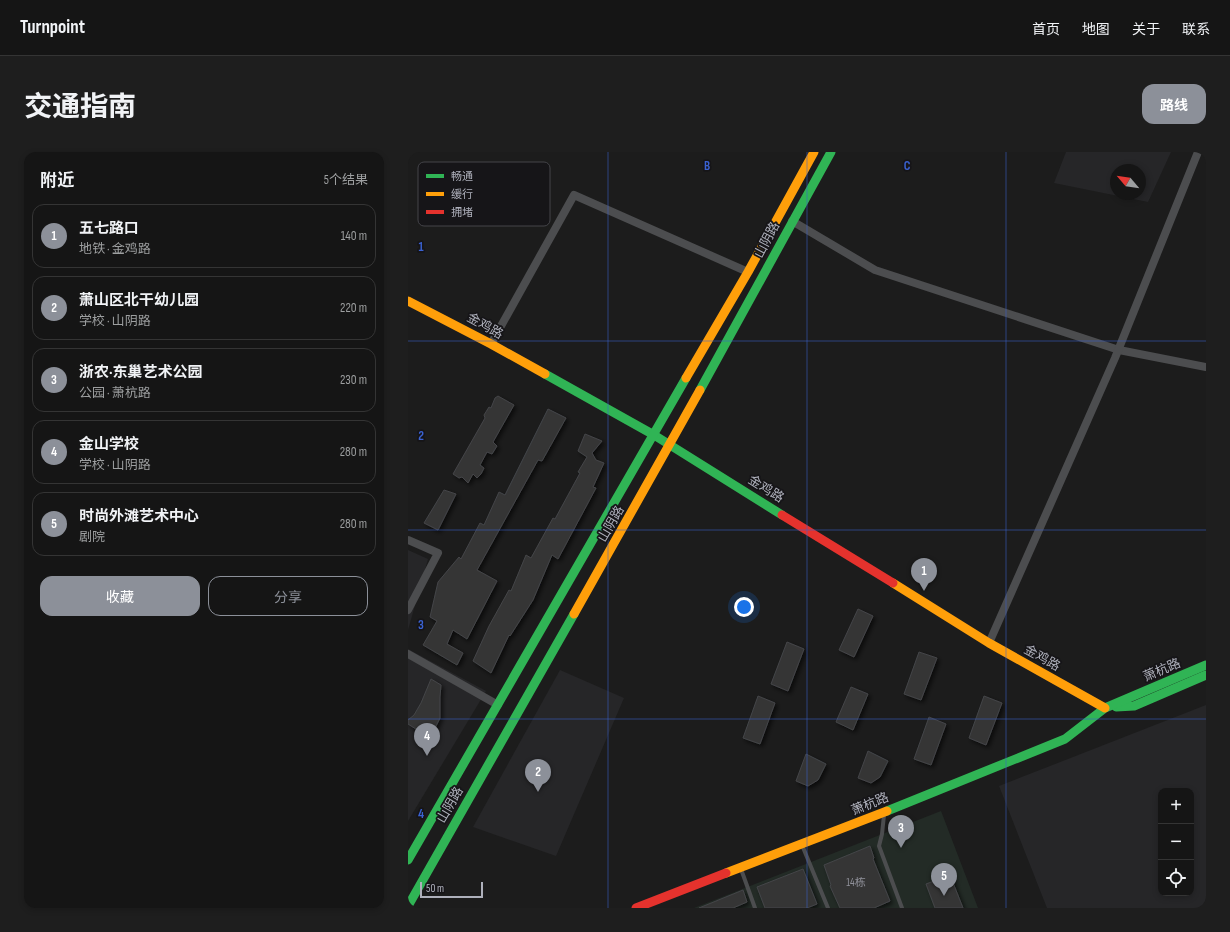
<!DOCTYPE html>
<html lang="zh">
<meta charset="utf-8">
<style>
body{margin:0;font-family:"Sofia Sans Condensed","Noto Sans SC",sans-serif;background:#1e1e1e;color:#f1f3f6}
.controls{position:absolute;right:12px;bottom:12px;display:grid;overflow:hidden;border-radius:8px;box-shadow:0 2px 6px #0003}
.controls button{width:36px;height:36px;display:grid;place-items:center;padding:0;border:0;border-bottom:1px solid #343434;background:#151515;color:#f1f3f6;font:20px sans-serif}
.compass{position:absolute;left:702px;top:12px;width:36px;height:36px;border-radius:50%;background:#151515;box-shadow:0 2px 6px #0003;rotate:299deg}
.scale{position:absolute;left:12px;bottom:10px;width:63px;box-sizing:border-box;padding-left:4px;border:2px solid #aeb0bb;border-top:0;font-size:11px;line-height:14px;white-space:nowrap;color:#aeb0bb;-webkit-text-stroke:3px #161518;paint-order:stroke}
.you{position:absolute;left:336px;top:455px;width:14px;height:14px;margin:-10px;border:3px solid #fff;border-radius:50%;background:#1a73e8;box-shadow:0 0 0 6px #1a73e833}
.badge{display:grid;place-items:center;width:26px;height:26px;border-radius:50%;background:#8c9099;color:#fff;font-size:13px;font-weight:700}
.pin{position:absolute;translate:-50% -33px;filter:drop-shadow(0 1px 2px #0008)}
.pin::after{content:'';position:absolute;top:21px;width:14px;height:12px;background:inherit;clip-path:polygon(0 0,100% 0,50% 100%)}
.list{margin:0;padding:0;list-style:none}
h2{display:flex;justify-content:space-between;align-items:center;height:52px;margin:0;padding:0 16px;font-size:17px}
h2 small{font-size:13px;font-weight:400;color:#9d9fa0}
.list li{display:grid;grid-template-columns:26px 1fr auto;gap:12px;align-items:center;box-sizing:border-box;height:64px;margin:0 8px 8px;padding:0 8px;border:1px solid #343434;border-radius:12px}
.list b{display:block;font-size:15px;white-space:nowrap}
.list p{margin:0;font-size:13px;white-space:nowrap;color:#9d9fa0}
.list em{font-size:13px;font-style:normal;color:#9d9fa0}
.actions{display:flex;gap:8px;padding:12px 16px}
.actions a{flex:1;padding:9px 0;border:1px solid #8c9099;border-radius:12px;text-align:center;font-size:14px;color:#8c9099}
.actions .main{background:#8c9099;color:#fff}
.icon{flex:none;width:22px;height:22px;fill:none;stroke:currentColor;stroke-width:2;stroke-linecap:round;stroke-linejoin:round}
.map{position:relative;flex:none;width:798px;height:756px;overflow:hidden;border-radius:12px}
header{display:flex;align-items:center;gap:24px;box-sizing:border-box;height:56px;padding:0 20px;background:#151515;border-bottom:1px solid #343434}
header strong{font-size:19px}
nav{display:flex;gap:22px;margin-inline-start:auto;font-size:14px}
.intro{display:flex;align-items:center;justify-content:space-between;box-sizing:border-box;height:96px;padding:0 24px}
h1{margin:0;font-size:28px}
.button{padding:10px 18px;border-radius:12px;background:#8c9099;color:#fff;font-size:14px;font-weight:700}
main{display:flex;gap:24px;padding:0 24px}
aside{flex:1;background:#151515;border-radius:12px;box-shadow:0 2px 6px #0003}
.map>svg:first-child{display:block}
.built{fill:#262628;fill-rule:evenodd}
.green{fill:#232b26}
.building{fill:#353536;stroke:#444548;filter:url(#shadow)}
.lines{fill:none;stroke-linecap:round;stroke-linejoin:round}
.lane{stroke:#4c4d4f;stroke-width:4}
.street{stroke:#4c4d4f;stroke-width:8}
.fast{stroke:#30b455;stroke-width:9}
.slow{stroke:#ff9f0a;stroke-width:9}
.jam{stroke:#e5322d;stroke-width:9}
.grid{fill:none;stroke:#3a62d2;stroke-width:1;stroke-opacity:0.55}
.labels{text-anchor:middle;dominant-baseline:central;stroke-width:3.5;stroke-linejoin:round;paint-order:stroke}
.number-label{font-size:11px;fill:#90919a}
.street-label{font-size:13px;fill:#aeb0bb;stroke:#161518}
.key{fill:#161518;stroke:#444449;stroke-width:1}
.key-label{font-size:11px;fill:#aeb0bb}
.grid-label{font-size:13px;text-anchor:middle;font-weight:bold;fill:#3a62d2;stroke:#161518;stroke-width:3.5;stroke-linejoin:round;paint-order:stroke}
</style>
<header>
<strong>Turnpoint</strong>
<nav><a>首页</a><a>地图</a><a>关于</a><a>联系</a></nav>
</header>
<div class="intro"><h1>交通指南</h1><a class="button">路线</a></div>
<main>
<aside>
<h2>附近<small>5个结果</small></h2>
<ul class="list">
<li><span class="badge">1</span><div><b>五七路口</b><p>地铁 · 金鸡路</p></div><em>140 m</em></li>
<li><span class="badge">2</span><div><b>萧山区北干幼儿园</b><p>学校 · 山阴路</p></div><em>220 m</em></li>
<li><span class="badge">3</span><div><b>浙农·东巢艺术公园</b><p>公园 · 萧杭路</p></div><em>230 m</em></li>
<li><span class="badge">4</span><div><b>金山学校</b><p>学校 · 山阴路</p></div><em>280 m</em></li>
<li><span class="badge">5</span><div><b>时尚外滩艺术中心</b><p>剧院</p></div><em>280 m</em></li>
</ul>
<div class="actions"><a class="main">收藏</a><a>分享</a></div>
</aside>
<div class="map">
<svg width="798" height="756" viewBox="0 0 798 756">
<defs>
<filter id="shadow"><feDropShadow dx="2.5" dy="2.5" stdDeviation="2" flood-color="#0009"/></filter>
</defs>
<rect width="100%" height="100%" fill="#1c1c1c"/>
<!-- built -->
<g class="built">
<path d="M658,0H763L740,50L646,31ZM708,18H732V42H708Z"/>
<polygon points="0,398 20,407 0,478"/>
<polygon points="0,497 78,539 0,669"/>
<polygon points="152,518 216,546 148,704 65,675"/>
<path d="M798,553V756H639L591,634ZM753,639H783V741H753Z"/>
</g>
<!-- green -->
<polygon class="green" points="533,659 570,756 286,756"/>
<!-- building -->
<g class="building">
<polygon points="90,244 106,253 85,290 89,294 84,302 79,300 72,313 76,316 73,322 69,326 65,322 60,331 54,325 51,326 45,322 77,266 76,263 81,255 83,256 87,246"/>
<polygon points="140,257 158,266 134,309 130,308 69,418 89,429 59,487 45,478 39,492 55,501 49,513 15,493 29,469 22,465 30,430 51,405 53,407 72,371 76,373 91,340 97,343"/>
<polygon points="177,282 194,289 184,301 188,308 196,311 185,335 188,336 150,407 144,403 125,448 102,484 101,483 83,521 65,509 81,474 101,438 103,439 118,403 123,406 145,366 147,367 172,321 170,320 179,305 170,299"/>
<polygon points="36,338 48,342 30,378 16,371"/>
<polygon points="450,457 465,464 446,505 431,498"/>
<polygon points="379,490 396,497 380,539 363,532"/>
<polygon points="511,500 529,506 513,548 496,542"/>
<polygon points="23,527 33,533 32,545 32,566 22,586 0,572 0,568 6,563 13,551"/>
<polygon points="443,535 460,542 445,578 428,570"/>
<polygon points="350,544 367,551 352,592 335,586"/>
<polygon points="576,544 594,551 578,593 561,586"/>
<polygon points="521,565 538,572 523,613 506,607"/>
<polygon points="460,599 480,609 472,625 463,631 450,626"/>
<polygon points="398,602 418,612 410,628 400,634 388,629"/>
<polygon points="462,694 466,706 465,707 482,749 466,756 432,756 422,734 423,733 416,713"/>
<polygon points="395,717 409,752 399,756 357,756 349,735"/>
<polygon points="542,723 555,756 527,756 518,732"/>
<polygon points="335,738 339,750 325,756 291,756"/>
</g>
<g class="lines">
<!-- lane -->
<g class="lane">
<polyline points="476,663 474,682 471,694 494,756"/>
<polyline points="394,693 420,756"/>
<polyline points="333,717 347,756"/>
</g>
<!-- street -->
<g class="street">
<polyline points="384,69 467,118 711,198 798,215"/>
<polyline points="83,192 166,43 340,120"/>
<polyline points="0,388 30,401 0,458"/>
<polyline points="581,491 707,206 790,0"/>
<polyline points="0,502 90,553"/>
</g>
<!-- fast -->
<g class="fast">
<polyline points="137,222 246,283 374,363"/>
<polyline points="292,238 423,0"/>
<polyline points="708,555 726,554 798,523"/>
<polyline points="479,659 657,587 697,556 798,513"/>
<polyline points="0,708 278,226"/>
<polyline points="0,754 166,462"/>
</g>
<!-- slow -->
<g class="slow">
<polyline points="0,149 83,192 137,222"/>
<polyline points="278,226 340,120 406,0"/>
<polyline points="485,431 581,491 697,556"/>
<polyline points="166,462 292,238"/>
<polyline points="318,721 479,659"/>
</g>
<!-- jam -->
<g class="jam">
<polyline points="374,363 485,431"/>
<polyline points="228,756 318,721"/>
</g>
</g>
<!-- grid -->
<path class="grid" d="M200,0V756M399,0V756M598,0V756M0,189H798M0,378H798M0,567H798"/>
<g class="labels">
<!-- number labels -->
<g class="number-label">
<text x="448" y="730">14栋</text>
</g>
<!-- street labels -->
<g class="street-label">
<text transform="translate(359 88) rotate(-62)">山阴路</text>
<text transform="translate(77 174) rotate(29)">金鸡路</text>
<text transform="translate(358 337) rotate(32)">金鸡路</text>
<text transform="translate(203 372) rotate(-60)">山阴路</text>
<text transform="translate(634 506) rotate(29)">金鸡路</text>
<text transform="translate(754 518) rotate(-23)">萧杭路</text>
<text transform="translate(462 652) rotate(-22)">萧杭路</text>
<text transform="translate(42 653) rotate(-60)">山阴路</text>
</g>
</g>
<!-- legend -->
<rect x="10" y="10" width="132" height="64" rx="6" class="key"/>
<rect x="18" y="22" width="18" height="4" fill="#30b455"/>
<rect x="18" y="40" width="18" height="4" fill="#ff9f0a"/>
<rect x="18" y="58" width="18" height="4" fill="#e5322d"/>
<g class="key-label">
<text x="43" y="28">畅通</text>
<text x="43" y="46">缓行</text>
<text x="43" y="64">拥堵</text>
</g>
<g class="grid-label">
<text x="299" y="18">B</text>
<text x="499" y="18">C</text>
<text x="13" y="99">1</text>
<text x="13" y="288">2</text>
<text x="13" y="477">3</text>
<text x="13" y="666">4</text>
</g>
</svg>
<div class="controls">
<button>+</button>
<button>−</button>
<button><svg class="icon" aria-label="locate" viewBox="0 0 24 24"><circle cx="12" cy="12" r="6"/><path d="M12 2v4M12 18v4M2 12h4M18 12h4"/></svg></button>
</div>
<svg class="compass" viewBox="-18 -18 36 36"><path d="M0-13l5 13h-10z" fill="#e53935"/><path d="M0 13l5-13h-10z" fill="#9d9fa0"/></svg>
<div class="scale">50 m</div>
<div class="you"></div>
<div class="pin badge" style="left:516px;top:439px">1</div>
<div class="pin badge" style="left:130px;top:640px">2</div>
<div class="pin badge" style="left:493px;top:696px">3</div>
<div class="pin badge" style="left:19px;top:604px">4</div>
<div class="pin badge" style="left:536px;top:744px">5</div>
</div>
</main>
